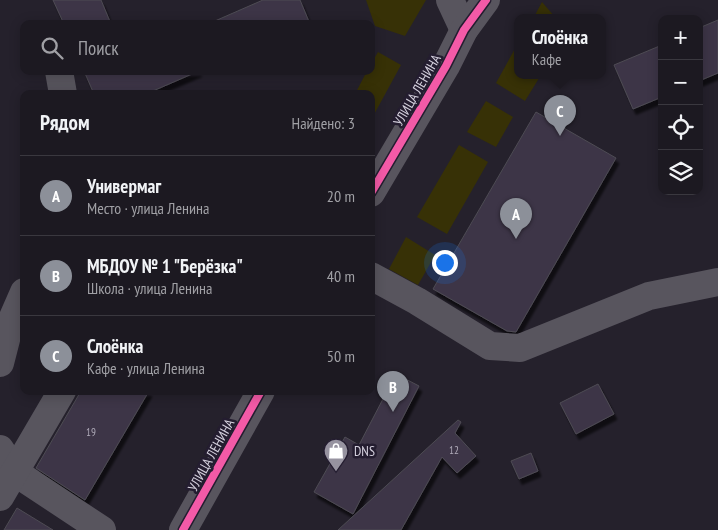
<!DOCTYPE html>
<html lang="ru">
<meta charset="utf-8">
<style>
body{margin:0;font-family:"PT Sans Narrow",sans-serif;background:#25222a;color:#f1f3f6}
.controls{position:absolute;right:15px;top:15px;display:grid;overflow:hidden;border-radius:10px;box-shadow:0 2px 12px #0003}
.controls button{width:45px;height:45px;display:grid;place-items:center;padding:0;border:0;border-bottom:1px solid #3a383f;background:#1c1921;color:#f1f3f6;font:25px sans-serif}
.you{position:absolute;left:444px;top:262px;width:18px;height:18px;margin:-12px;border:4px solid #fff;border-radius:50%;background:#1a73e8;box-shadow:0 0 0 8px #1a73e833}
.badge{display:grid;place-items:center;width:32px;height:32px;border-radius:50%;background:#8c9099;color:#fff;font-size:16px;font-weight:700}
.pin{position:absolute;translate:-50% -41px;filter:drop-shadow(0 1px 2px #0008)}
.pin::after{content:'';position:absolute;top:26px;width:18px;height:15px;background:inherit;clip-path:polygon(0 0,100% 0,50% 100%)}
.popup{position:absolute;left:514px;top:14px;width:92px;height:65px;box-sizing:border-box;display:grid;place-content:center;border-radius:10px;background:#1c1921;filter:drop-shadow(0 1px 4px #0005);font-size:16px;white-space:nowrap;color:#a0a0a5}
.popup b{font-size:19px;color:#f1f3f6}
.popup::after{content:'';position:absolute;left:50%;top:100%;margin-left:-10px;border:10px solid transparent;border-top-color:#1c1921}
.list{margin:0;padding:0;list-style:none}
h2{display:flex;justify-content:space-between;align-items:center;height:65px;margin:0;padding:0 20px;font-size:21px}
h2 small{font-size:16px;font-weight:400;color:#a0a0a5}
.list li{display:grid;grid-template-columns:32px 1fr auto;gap:15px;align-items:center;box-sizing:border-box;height:80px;padding:0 20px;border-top:1px solid #3a383f}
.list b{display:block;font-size:19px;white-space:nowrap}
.list p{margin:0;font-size:16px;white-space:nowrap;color:#a0a0a5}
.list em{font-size:16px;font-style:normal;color:#a0a0a5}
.icon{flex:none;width:28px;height:28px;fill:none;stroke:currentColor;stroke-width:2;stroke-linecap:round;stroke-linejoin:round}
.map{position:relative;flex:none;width:718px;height:530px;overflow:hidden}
.search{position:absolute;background:#1c1921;box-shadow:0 2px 12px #0003;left:20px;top:20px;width:355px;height:55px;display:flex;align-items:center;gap:12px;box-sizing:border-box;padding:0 18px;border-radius:10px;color:#a0a0a5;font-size:19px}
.panel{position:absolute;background:#1c1921;box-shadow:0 2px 12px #0003;left:20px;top:90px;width:355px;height:305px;border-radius:10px}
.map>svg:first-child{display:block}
.green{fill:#373106}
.building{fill:#3c3646;stroke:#4e4b54;filter:url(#shadow)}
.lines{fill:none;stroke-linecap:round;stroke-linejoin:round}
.minor{stroke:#58555e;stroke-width:28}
.cycleway-casing{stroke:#241d30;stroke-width:11}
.cycleway{stroke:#f35aa7;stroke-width:8}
.labels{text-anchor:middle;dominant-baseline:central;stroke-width:5;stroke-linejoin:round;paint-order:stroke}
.number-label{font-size:11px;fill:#afaab8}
.street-label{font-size:14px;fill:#d5d1de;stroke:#241d30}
.poi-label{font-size:14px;fill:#d5d1de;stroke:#241d30;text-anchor:start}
</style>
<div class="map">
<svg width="718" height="530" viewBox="0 0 718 530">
<defs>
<filter id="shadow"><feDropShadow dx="3" dy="5.5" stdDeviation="1" flood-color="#0009"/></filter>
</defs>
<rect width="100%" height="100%" fill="#25212c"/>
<!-- green -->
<g class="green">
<polygon points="366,0 426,0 405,36 375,26"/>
<polygon points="542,2 555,17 534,17"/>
<polygon points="517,45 518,75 541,75 525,101 496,83"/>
<polygon points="378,52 401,65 371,120 371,94 355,94 367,71 371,71 371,64"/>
<polygon points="486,101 513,117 496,147 467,132"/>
<polygon points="459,145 488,162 447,234 417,217"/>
<polygon points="406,237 435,255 418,285 389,269"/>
</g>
<!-- building -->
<g class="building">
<polygon points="53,0 101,0 111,24 64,24"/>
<polygon points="263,0 300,0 310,24 208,24"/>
<polygon points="718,20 718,73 699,81 699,28"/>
<polygon points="662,45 662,97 633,109 614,65"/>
<polygon points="84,71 199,71 146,94 94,94"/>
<polygon points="536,112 616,158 516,332 507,331 433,289"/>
<polygon points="396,374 419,386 353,514 314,492 345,437 359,445"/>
<polygon points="598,384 614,414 576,434 560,403"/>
<polygon points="81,391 149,391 85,500 36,468"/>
<polygon points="458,420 461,422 455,433 476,456 457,473 442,457 401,530 338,530"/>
<polygon points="531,453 538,471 519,479 511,461"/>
<polygon points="17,508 53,530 4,530"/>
</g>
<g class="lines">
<!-- minor -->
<g class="minor">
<polyline points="450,0 464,30"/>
<polyline points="59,71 63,94"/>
<polyline points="371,193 446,66 464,30 486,0"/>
<polyline points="371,276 417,301 490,346 520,348 649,296 718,282"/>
<polyline points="0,363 10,324 24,292"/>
<polyline points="0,449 16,473 102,530"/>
<polyline points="0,497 62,391"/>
<polyline points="183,530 261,391"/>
</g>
<defs>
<g id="cycleway">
<polyline points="371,193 446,66 464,30 486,0"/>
<polyline points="183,530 261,391"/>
</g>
</defs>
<!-- cycleway casing -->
<use href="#cycleway" class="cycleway-casing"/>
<!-- cycleway -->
<use href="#cycleway" class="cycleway"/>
</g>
<!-- icons -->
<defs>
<symbol id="shop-pin" viewBox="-11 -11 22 30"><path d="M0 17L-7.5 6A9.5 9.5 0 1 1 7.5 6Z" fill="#9793a0" stroke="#241d30"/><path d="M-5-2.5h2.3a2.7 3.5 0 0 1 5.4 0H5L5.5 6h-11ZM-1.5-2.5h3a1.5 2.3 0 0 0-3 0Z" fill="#fff"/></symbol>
</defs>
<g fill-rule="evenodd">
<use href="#shop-pin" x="322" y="437" width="28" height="38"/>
</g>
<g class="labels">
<!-- number labels -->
<g class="number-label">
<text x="91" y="432">19</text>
<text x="454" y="450">12</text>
</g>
<!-- street labels -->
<g class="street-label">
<text transform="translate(417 90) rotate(-60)">УЛИЦА ЛЕНИНА</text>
<text transform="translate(211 455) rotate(-61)">УЛИЦА ЛЕНИНА</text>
</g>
<!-- poi labels -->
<g class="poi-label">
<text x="354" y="451">DNS</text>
</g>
</g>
</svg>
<div class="controls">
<button>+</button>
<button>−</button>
<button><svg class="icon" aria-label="locate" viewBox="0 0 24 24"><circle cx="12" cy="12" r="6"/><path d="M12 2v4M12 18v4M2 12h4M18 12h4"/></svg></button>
<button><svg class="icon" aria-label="layers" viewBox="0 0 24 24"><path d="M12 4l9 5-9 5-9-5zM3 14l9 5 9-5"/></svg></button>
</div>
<div class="you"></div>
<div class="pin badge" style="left:516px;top:239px">A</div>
<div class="pin badge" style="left:393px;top:412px">B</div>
<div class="pin badge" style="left:560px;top:136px">C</div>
<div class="popup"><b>Слоёнка</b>Кафе</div>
<div class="search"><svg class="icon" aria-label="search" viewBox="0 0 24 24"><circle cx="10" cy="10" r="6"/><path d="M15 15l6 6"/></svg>Поиск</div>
<section class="panel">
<h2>Рядом<small>Найдено: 3</small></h2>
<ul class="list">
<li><span class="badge">A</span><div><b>Универмаг</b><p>Место · улица Ленина</p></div><em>20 m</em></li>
<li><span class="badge">B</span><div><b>МБДОУ № 1 &quot;Берёзка&quot;</b><p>Школа · улица Ленина</p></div><em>40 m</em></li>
<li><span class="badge">C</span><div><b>Слоёнка</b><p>Кафе · улица Ленина</p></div><em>50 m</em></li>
</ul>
</section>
</div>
